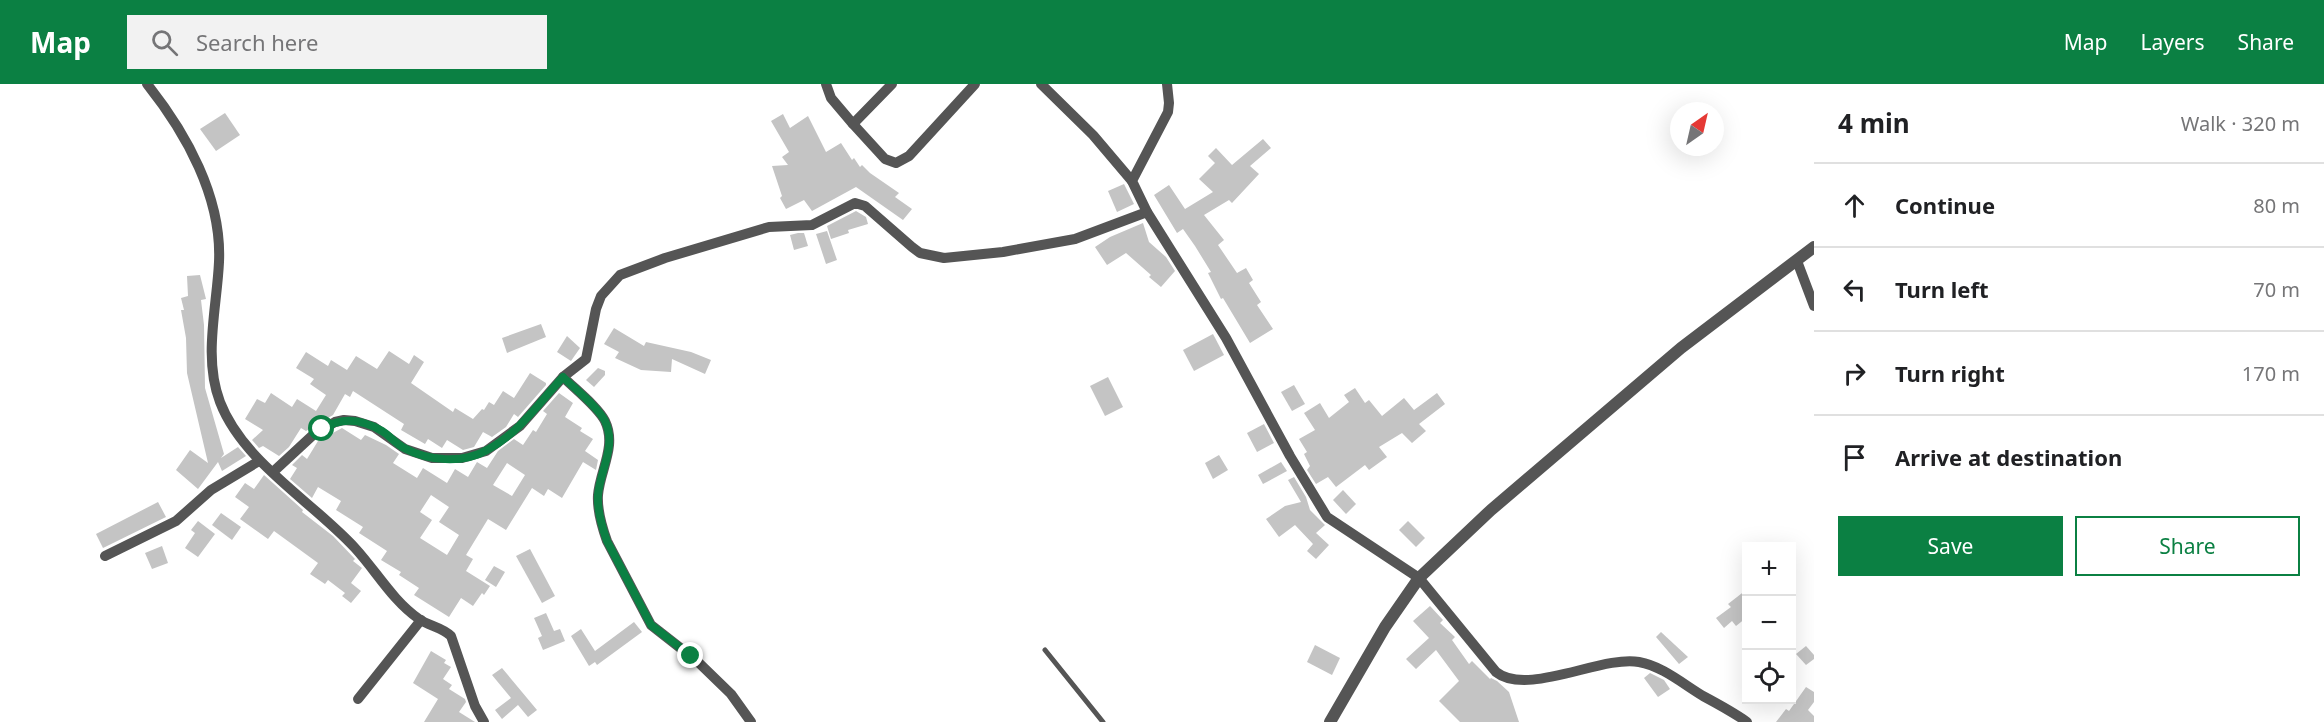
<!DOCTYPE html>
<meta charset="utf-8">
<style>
body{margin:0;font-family:"Noto Sans",sans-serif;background:#f2f2f2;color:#202124}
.controls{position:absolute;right:18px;bottom:18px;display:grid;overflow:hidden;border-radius:0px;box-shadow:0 6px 24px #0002}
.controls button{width:54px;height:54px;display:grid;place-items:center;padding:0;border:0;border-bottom:2px solid #e0e0e0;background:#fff;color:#202124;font:30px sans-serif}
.compass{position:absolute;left:1670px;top:18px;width:54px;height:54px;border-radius:50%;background:#fff;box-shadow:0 6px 24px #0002;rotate:34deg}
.stop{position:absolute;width:18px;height:18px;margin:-14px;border:4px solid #0b8043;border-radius:50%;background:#fff}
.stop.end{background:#0b8043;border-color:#fff;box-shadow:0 2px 6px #0008}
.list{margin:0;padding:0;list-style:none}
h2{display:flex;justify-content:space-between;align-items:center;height:78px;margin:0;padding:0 24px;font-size:26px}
h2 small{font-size:20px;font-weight:400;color:#757577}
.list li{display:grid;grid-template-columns:39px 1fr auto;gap:18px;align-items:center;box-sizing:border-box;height:84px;padding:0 24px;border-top:2px solid #e0e0e0}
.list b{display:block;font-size:22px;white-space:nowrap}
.list em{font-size:20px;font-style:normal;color:#757577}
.actions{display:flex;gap:12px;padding:18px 24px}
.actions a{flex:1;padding:14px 0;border:2px solid #0b8043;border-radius:0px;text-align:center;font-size:21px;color:#0b8043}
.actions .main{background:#0b8043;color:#fff}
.icon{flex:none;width:33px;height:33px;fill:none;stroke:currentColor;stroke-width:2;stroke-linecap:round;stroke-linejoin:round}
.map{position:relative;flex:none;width:1814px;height:638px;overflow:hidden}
header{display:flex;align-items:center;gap:36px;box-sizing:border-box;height:84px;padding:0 30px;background:#0b8043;color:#fff}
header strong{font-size:28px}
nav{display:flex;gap:33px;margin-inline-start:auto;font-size:21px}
.search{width:420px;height:54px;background:#f2f2f2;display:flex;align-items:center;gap:15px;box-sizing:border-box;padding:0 21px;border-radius:0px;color:#757577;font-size:22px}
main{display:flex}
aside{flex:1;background:#fff}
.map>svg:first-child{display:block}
.building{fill:#c4c4c4;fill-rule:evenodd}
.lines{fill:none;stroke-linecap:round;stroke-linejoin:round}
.service{stroke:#555;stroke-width:5}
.minor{stroke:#555;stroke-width:10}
.tertiary{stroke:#555;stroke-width:12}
.route{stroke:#0b8043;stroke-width:8}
</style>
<header>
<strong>Map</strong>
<div class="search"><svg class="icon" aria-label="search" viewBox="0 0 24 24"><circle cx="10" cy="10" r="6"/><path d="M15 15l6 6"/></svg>Search here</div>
<nav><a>Map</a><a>Layers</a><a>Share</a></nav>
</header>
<main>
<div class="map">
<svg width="1814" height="638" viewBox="0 0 1814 638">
<rect width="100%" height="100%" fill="#fff"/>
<!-- building -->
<g class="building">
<polygon points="225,29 240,51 216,67 200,45"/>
<polygon points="783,30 790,44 808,32 826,68 841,59 852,76 854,74 860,83 862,81 870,89 899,109 895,113 912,125 903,136 856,103 812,127 804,116 786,125 780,114 782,112 772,82 788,81 782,73 789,68 771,37"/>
<polygon points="1263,55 1271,64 1250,82 1259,90 1232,119 1229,116 1204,131 1224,156 1218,161 1237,189 1246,184 1253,196 1249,199 1261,218 1257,221 1273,245 1250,259 1223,214 1221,215 1208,189 1211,188 1195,162 1183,145 1177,149 1154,111 1169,101 1185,125 1213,108 1199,95 1215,79 1208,72 1216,64 1232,81"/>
<polygon points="1124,100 1134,120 1117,128 1108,107"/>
<polygon points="856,127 866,133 868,140 848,146 849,149 831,155 827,142"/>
<polygon points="1143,139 1149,158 1166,173 1175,187 1161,203 1149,193 1151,191 1126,169 1107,181 1095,163 1110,153"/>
<polygon points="827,147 837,176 826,180 816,150"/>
<polygon points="798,149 804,149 808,162 794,166 790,151"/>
<polygon points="200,191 206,215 201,216 204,241 205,304 224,370 221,374 238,363 246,372 222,387 218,378 198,405 176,386 190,366 208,379 187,289 186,254 181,226 184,226 181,214 188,212 187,192"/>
<polygon points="541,240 546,253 507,269 502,254"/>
<polygon points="614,244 644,262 646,258 691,268 711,276 705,290 672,275 671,288 641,286 615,274 619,268 604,260"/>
<polygon points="1213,250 1224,271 1194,287 1183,266"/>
<polygon points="567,252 580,264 571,277 557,268"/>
<polygon points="389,267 409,280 414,271 424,278 411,299 453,328 455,324 473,335 482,325 484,326 489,318 494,321 503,307 514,314 530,289 546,299 546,301 518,333 514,330 506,343 492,353 483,348 474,363 463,366 447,356 442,364 428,355 425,360 401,346 404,340 353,307 350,313 345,310 333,331 306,347 301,344 289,363 279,372 263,362 259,364 252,356 263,346 245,335 257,315 265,319 271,309 292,323 297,315 316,327 326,311 310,300 314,295 296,284 306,268 328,282 331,276 347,286 356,272 377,285"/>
<polygon points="598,284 605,287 605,291 594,303 586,296"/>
<polygon points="1108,293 1123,323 1105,332 1090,302"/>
<polygon points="1294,301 1305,320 1292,327 1281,308"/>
<polygon points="1355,304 1365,319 1369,316 1382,332 1404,314 1414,326 1437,309 1445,320 1419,340 1426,347 1412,359 1402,349 1379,363 1387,373 1369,386 1365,381 1336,403 1328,393 1316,400 1307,386 1310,382 1304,370 1307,368 1299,355 1315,346 1304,329 1320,319 1329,334 1349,318 1344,311"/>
<path d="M559,309L573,319L565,333L582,344L580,347L593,355L585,367L598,376L596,386L583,378L562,414L548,405L544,412L532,404L506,446L488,435L466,471L473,475L466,487L490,502L484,511L482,509L473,522L461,514L449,533L414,511L419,504L399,491L401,488L381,476L387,467L359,449L363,443L336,426L341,417L318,403L312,414L290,395L297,384L292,381L302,371L307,375L318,357L342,344L361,356L365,351L386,361L399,370L393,379L417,394L423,384L447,399L455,385L468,393L477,378L487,384L498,367L514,355L523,361L533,346L536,348L547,330L543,327ZM507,379L525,391L512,412L493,401ZM431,411L449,423L439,438L459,451L447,471L420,454L432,436L420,428Z"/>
<polygon points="1264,340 1274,359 1257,368 1247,349"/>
<polygon points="1219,371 1228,386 1213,395 1205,379"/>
<polygon points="1281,378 1287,387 1263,400 1258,391"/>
<polygon points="264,391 303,426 302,428 333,452 355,475 353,477 362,484 351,499 361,507 351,519 342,512 345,509 328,496 325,500 310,490 318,479 274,447 268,455 240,435 249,423 235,413 245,399 254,405"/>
<polygon points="1294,393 1306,413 1310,426 1325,441 1316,449 1329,461 1316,475 1307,467 1313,460 1295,441 1279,453 1266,435 1285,422 1301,418 1288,396"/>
<polygon points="1343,406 1356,420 1346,430 1333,416"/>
<polygon points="158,418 166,433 103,464 96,450"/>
<polygon points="221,429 241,443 232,456 212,441"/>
<polygon points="198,437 215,450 198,473 185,464 195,449 191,446"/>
<polygon points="1408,437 1425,454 1416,463 1399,446"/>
<polygon points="162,462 168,479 152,485 145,469"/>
<polygon points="530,465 555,512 542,519 516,472"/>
<polygon points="494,482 505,488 496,503 485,496"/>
<polygon points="1746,506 1746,534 1736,542 1732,537 1724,544 1716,534 1731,523 1728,520"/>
<polygon points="1430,522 1443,536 1440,539 1455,553 1452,556 1469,580 1472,577 1490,595 1491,594 1497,597 1509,608 1519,638 1460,638 1439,617 1459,597 1436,566 1416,585 1406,575 1429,554 1413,537"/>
<polygon points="546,529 554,547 560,545 565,557 543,566 538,554 542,552 534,534"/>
<polygon points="634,538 642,548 597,581 595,578 589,582 571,552 581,545 595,567"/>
<polygon points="1661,548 1688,573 1679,580 1656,553"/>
<polygon points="1315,561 1340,574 1332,591 1307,578"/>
<polygon points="1806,562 1814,571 1814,575 1806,581 1796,570"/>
<polygon points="431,567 446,576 444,579 451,583 443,595 452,601 449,605 465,615 466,618 459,628 475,638 424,638 438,615 413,599"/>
<polygon points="502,584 537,626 528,633 518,621 502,635 495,626 511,614 492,591"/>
<polygon points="1650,589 1664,596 1670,605 1658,613 1644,594"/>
<polygon points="1806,603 1814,608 1814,618 1808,626 1814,632 1814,638 1776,638 1786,625 1789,627"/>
</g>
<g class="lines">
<!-- service -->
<polyline class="service" points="1045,566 1103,638"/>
<!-- minor -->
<g class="minor">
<path d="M147,0C186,49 222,113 219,178C217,223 203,274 220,318C243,378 313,418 355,464C377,488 392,516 419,535C429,542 442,543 451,552L475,622L484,638"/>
<polyline points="826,0 831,14 853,40 885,75 896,79 909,72 975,0"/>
<polyline points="1041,0 1093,51 1132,97"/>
<path d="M1167,0L1169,19L1168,28L1132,97L1147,128L1226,254L1290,372L1327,433L1419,494L1496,588C1527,613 1602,571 1639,578C1662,582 1683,600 1703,612C1718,620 1733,628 1747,638"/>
<polyline points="853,40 892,0"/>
<polyline points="1797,177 1814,222"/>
<path d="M563,293C575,305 598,323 605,337C617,362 600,386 598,411C597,426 602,443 607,457L651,541L697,577L731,610L751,638"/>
<polyline points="273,388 313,351 335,338 344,336 355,337 374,343 405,365 432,374 462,374 486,367 520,342 563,293 586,275 596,225 601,212 620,191 665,174 769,143 812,141 855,119 865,122 912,163 920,169 944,174 1003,168 1075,155 1147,128"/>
<polyline points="105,472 176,437 211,406 259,377"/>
<polyline points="358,615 421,536"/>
</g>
<!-- tertiary -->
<polyline class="tertiary" points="1330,638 1385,543 1419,494 1491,426 1681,264 1814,163"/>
</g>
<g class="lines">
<!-- route -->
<path class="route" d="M322,345C341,333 362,335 382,347C390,352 395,359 404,364C428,377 463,380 487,366C519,349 539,319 563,293C575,305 598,323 605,337C617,362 600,386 598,411C597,426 602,443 607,457L651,541L691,572"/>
</g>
</svg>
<div class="controls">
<button>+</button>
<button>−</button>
<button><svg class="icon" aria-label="locate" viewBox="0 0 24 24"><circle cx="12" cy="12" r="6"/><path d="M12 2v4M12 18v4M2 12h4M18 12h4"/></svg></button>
</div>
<svg class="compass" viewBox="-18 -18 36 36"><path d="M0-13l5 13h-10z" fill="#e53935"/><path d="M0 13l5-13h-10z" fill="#757577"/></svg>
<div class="stop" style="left:322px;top:345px"></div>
<div class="stop end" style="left:691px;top:572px"></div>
</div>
<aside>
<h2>4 min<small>Walk · 320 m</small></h2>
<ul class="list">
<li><svg class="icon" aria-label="ahead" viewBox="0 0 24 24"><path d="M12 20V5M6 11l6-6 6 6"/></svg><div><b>Continue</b></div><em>80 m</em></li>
<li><svg class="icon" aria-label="left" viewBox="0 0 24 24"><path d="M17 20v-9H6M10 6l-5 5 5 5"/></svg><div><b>Turn left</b></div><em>70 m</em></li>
<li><svg class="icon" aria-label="right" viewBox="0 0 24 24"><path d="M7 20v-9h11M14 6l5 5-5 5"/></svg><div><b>Turn right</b></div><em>170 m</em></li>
<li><svg class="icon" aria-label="arrive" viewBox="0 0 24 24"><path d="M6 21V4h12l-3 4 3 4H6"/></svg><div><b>Arrive at destination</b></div></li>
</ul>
<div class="actions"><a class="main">Save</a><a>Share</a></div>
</aside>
</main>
